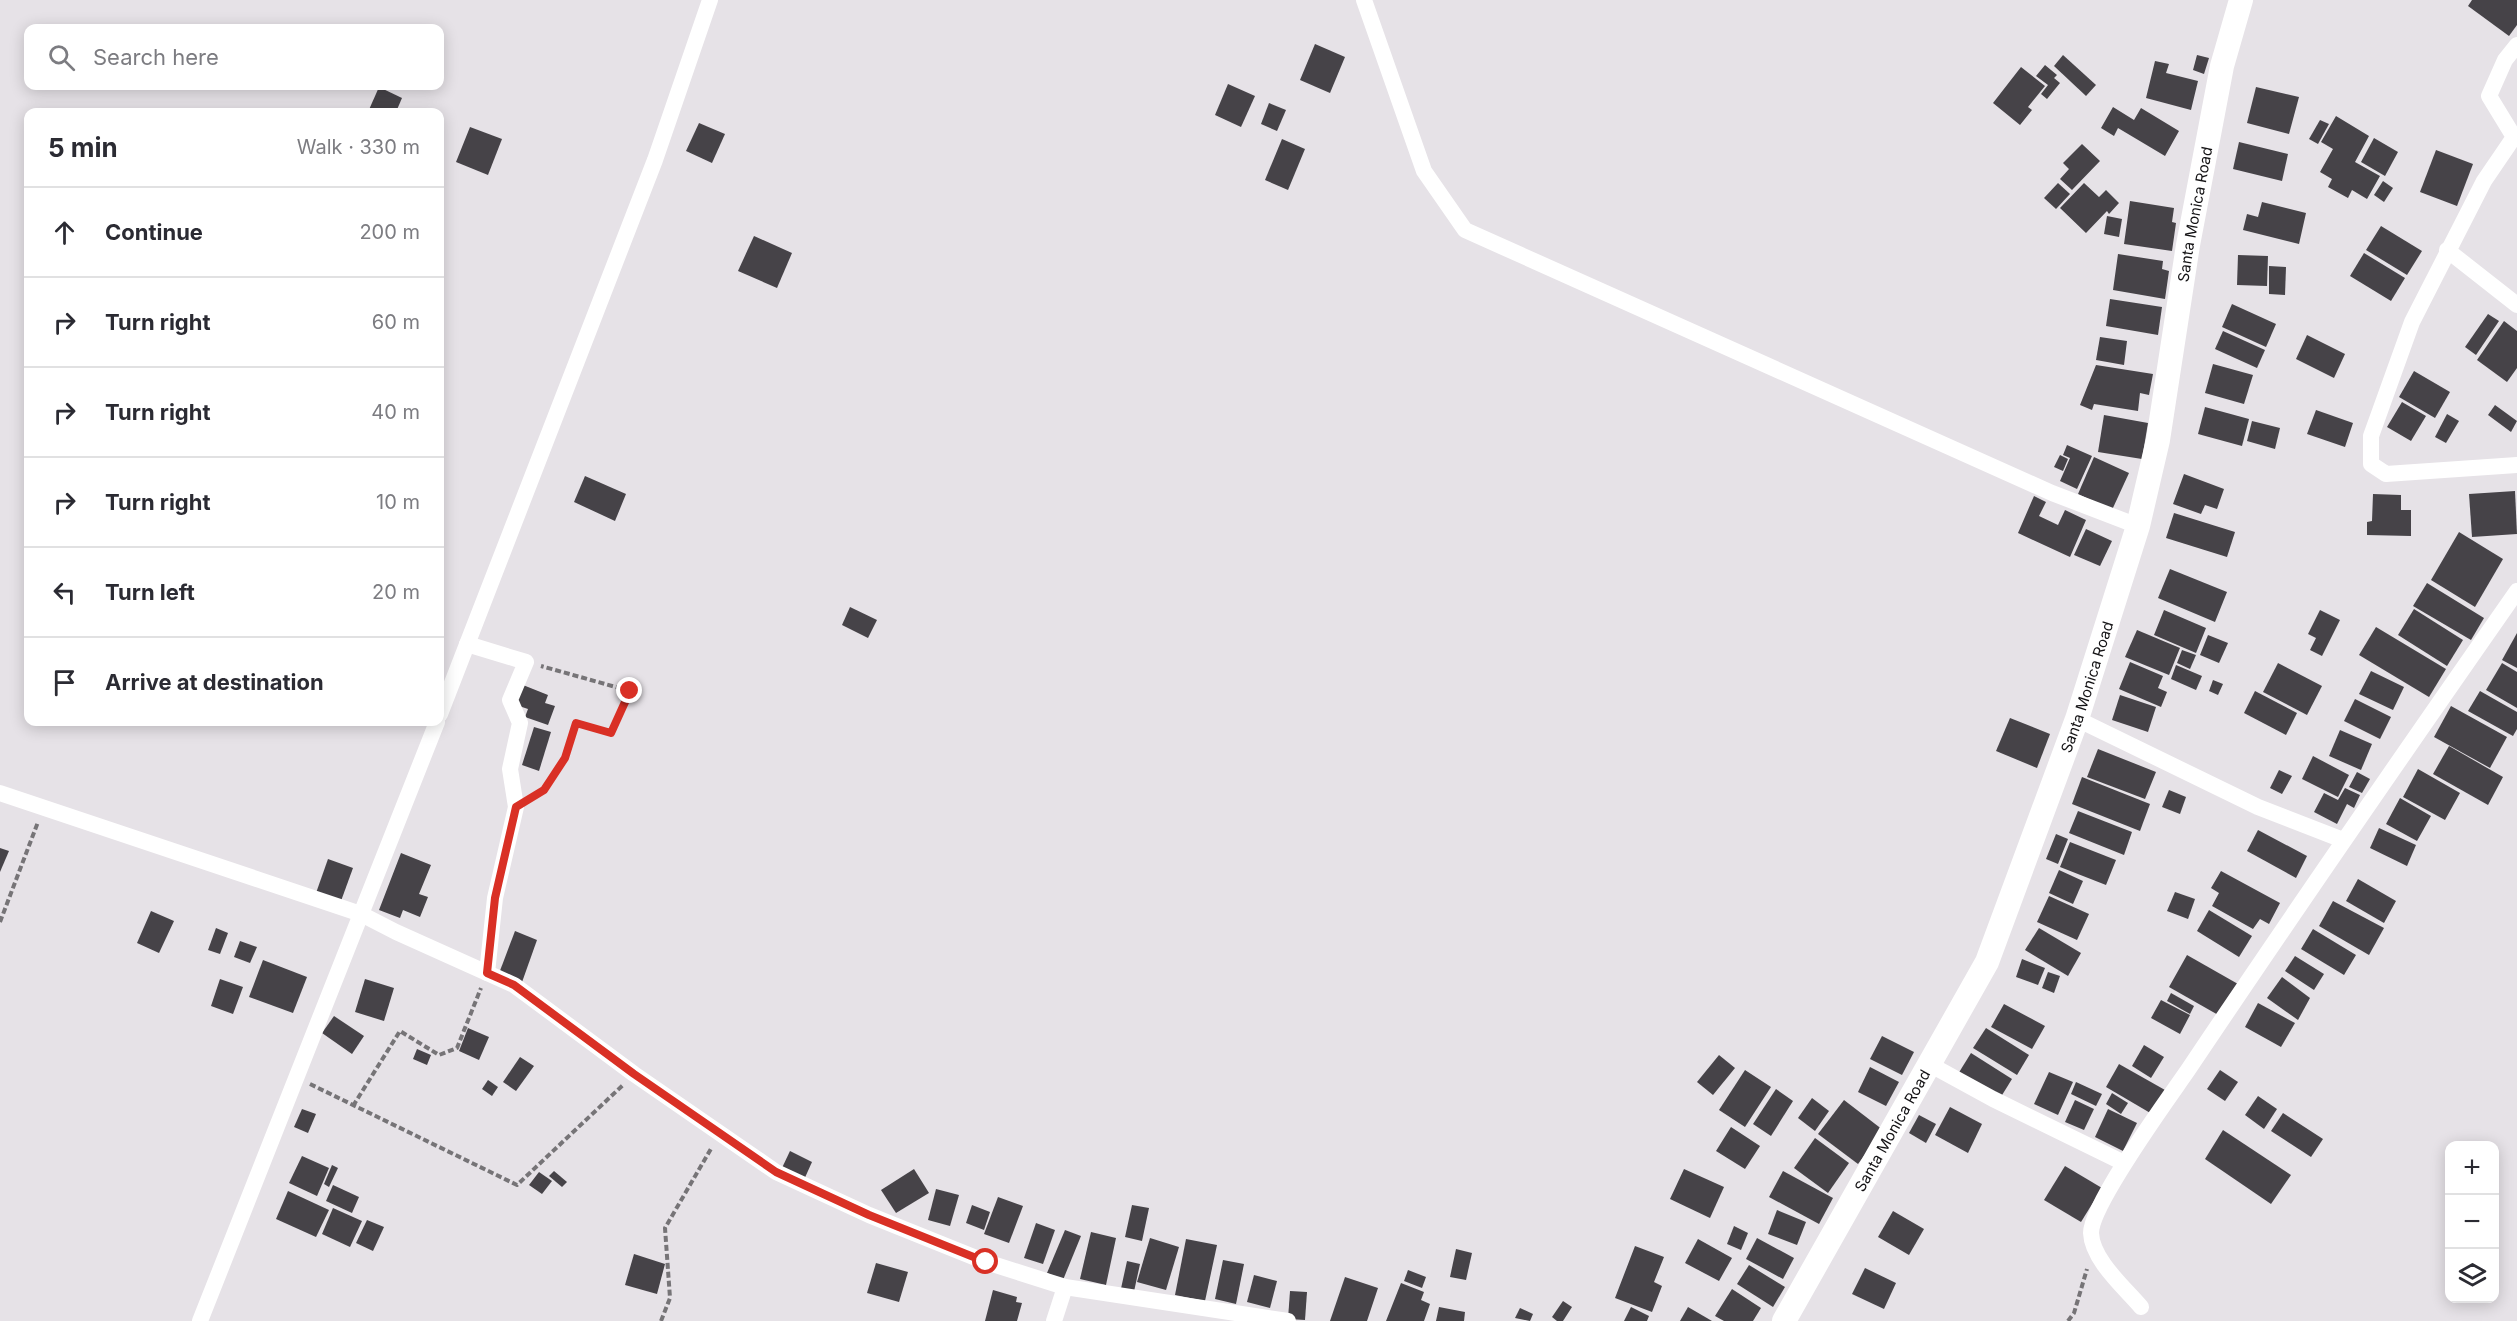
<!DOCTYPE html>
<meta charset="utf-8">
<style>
body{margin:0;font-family:Inter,sans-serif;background:#f2f2f3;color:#2b2b33}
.controls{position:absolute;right:18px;bottom:18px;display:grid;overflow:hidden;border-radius:12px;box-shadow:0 3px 15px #0003}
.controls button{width:54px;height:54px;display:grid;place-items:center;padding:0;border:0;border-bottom:2px solid #e1e1e2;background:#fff;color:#2b2b33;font:30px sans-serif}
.stop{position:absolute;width:18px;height:18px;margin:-14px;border:4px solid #d93025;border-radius:50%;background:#fff}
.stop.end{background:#d93025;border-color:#fff;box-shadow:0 2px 6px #0008}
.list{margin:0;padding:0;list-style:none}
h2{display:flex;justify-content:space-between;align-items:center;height:78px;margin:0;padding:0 24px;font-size:26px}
h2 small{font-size:20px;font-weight:400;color:#7c7c81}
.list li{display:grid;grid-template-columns:39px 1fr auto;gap:18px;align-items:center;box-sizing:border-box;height:90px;padding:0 24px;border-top:2px solid #e1e1e2}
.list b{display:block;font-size:22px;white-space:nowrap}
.list em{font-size:20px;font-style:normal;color:#7c7c81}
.icon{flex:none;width:33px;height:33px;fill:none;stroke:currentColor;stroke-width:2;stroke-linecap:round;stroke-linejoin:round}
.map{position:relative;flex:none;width:2517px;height:1321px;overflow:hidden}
.search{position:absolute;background:#fff;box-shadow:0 3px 15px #0003;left:24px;top:24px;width:420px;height:66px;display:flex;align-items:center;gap:15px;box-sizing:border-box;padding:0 21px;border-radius:12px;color:#7c7c81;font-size:22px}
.panel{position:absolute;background:#fff;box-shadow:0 3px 15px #0003;left:24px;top:108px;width:420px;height:618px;border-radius:12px}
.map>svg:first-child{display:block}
.building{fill:#464348}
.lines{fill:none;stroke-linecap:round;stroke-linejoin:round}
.path{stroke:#767477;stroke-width:4;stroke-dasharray:6 3;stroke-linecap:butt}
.street{stroke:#fff;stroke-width:16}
.secondary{stroke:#fff;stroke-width:24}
.route{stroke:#d93025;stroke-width:8}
.labels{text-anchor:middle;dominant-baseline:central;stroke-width:6;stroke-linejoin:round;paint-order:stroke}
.street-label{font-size:15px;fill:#141315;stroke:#f3eff5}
</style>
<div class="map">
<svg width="2517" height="1321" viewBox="0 0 2517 1321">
<rect width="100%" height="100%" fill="#e6e2e7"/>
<!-- building -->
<g class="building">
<polygon points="2472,0 2517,0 2517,25 2509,36 2468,6"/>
<polygon points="1315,44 1345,57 1330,93 1300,80"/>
<polygon points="2063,55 2096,85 2086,96 2054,66"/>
<polygon points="2197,55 2209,58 2204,74 2193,70"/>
<polygon points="2155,61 2169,64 2166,73 2198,81 2191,110 2146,98"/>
<polygon points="2045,65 2057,75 2054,78 2060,83 2047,99 2041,94 2048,85 2036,76"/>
<polygon points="2021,67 2045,86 2028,107 2032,110 2020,125 1993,103"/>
<polygon points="1228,84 1255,96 1241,127 1215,115"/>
<polygon points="379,87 402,98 396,112 368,112"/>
<polygon points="2256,87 2299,97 2289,134 2247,123"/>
<polygon points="1269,103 1286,110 1277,131 1261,124"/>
<polygon points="2113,107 2134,120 2141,108 2179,131 2165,156 2118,128 2114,136 2101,128"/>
<polygon points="2336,116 2369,136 2355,162 2380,176 2367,199 2352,190 2348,198 2328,187 2332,179 2320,172 2333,149 2321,142"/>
<polygon points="2320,120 2329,124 2318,144 2309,139"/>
<polygon points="699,123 725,134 712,163 686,151"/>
<polygon points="470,127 502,139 488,175 456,162"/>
<polygon points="2374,138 2398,152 2385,176 2361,162"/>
<polygon points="1282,139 1305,149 1288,190 1265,180"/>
<polygon points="2239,142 2288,154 2282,181 2233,169"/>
<polygon points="2082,144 2100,161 2072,190 2060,179 2069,169 2063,163"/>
<polygon points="2436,150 2473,164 2457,206 2420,192"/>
<polygon points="2383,181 2393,188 2384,202 2374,195"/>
<polygon points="2058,183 2070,194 2056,209 2044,198"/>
<polygon points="2084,183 2099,197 2106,190 2119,203 2109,214 2107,211 2086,233 2060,208"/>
<polygon points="2130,201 2174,208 2172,222 2176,223 2172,251 2124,244"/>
<polygon points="2262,202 2306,213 2299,244 2243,230 2247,214 2258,217"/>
<polygon points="2107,216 2122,219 2119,237 2104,234"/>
<polygon points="2381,226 2422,251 2407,275 2366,250"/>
<polygon points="754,236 792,253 777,288 738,271"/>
<polygon points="2364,253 2405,278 2391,301 2350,276"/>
<polygon points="2118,254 2163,261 2162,269 2169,271 2165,299 2113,290"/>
<polygon points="2238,255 2268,256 2267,286 2237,285"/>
<polygon points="2269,266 2286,267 2285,295 2269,294"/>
<polygon points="2110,299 2162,307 2158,335 2106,326"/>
<polygon points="2232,304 2276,324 2266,347 2222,327"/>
<polygon points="2488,314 2499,321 2476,355 2465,347"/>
<polygon points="2504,321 2517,331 2517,368 2507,382 2477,360"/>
<polygon points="2223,331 2265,350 2257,368 2215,349"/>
<polygon points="2307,335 2345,354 2334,378 2296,359"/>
<polygon points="2100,337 2127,341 2124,365 2096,360"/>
<polygon points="2213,364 2253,375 2244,404 2205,393"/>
<polygon points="2096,365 2153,374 2149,395 2140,393 2138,411 2094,404 2092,410 2080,405"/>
<polygon points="2414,371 2450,392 2435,418 2399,397"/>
<polygon points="2402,402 2426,416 2411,441 2387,427"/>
<polygon points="2495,405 2517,421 2511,432 2488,415"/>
<polygon points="2205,407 2249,419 2242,446 2198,434"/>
<polygon points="2316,410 2353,423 2345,447 2307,434"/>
<polygon points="2447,414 2459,421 2446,443 2435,437"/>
<polygon points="2104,415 2148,423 2142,459 2098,452"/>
<polygon points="2252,421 2280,428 2275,449 2247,441"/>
<polygon points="2067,445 2092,456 2077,489 2060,481 2070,458 2063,455"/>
<polygon points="2060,455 2068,459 2063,471 2054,467"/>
<polygon points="2094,457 2129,473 2112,510 2078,494"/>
<polygon points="2184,474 2224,489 2217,509 2205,505 2201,514 2173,504"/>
<polygon points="585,476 626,494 615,521 574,502"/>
<polygon points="2515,491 2517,534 2472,537 2469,494"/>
<polygon points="2373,494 2401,495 2401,510 2411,510 2411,536 2367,535 2367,522 2372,521"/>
<polygon points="2034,496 2046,502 2039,516 2058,525 2065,510 2086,520 2070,557 2018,533"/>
<polygon points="2174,513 2235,532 2227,557 2166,538"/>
<polygon points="2086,529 2112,541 2100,566 2074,555"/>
<polygon points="2459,532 2503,559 2475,607 2431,580"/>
<polygon points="2170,569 2227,592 2215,622 2158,598"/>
<polygon points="2427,583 2484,618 2471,640 2413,606"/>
<polygon points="850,607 877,620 868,638 842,625"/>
<polygon points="2414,609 2463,640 2447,666 2398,635"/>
<polygon points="2164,610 2206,628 2196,653 2154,635"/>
<polygon points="2320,610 2340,620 2322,656 2310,650 2316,638 2308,634"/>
<polygon points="2376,627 2446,669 2429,697 2359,655"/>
<polygon points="2137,630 2180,648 2169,675 2125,657"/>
<polygon points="2517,633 2517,668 2502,660"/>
<polygon points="2208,635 2228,643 2219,663 2200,655"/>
<polygon points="2182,650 2196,655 2190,669 2177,663"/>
<polygon points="2130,662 2163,676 2158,688 2167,692 2161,707 2119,689"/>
<polygon points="2278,663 2322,686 2307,715 2263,692"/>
<polygon points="2502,663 2517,672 2517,708 2486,690"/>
<polygon points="2176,665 2202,676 2196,690 2171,679"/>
<polygon points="2371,671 2404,687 2393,710 2359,694"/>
<polygon points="2213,680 2223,684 2218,695 2209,691"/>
<polygon points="523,685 548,695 545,703 555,706 548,725 525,717 528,709 516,705"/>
<polygon points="2255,691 2297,713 2286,735 2244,713"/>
<polygon points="2480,691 2517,712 2517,729 2513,736 2468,711"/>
<polygon points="2120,695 2156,707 2148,732 2112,720"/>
<polygon points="2355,699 2391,717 2380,739 2344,721"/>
<polygon points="2451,706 2507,737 2490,768 2434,737"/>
<polygon points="2010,718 2050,734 2037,768 1996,751"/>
<polygon points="534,727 551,732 539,771 522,765"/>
<polygon points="2340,730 2372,744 2361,770 2329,756"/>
<polygon points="2449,746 2503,777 2488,805 2433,774"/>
<polygon points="2098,749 2156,772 2145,799 2087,777"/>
<polygon points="2313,756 2349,775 2338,797 2302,779"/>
<polygon points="2418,769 2460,793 2445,820 2403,797"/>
<polygon points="2279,770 2292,776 2282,794 2270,788"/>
<polygon points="2357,772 2370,779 2362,793 2349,787"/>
<polygon points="2082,777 2150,804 2140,831 2072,804"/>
<polygon points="2345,788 2360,795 2354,808 2347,804 2337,824 2314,812 2324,793 2338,800"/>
<polygon points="2169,790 2186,797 2180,814 2162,807"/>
<polygon points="2400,798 2431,816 2417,841 2386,824"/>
<polygon points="2078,811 2132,832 2124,855 2069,833"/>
<polygon points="2379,828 2416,845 2407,866 2370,848"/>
<polygon points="2258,830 2307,856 2296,878 2247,851"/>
<polygon points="2056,834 2068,839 2058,864 2046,859"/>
<polygon points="2070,842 2116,860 2106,885 2060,867"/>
<polygon points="0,848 9,851 0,872"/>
<polygon points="401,853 431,865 419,894 428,897 420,917 403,910 400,918 379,910"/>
<polygon points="328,859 353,868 341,901 316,893"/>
<polygon points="2059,870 2083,881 2073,904 2049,893"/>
<polygon points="2221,871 2280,903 2269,924 2260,919 2253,929 2212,906 2219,893 2211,888"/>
<polygon points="2358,879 2396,901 2384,923 2346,901"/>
<polygon points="2175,892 2195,899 2188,919 2167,911"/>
<polygon points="2049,896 2089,914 2077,940 2037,922"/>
<polygon points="2333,901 2384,928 2369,955 2319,926"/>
<polygon points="2209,910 2252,936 2239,957 2197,931"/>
<polygon points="151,911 174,921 159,953 137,943"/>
<polygon points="216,928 228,933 220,954 208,950"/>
<polygon points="2039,928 2081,953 2068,976 2025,950"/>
<polygon points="2313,929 2356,955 2344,975 2301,949"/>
<polygon points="515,931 537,940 521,985 498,976"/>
<polygon points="240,941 257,947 250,963 234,957"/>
<polygon points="2187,955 2238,984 2220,1016 2169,987"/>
<polygon points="2295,956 2324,974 2314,990 2285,971"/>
<polygon points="2022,959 2045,968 2038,985 2016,977"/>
<polygon points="263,960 307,977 293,1013 249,997"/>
<polygon points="2048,972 2060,976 2054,993 2042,988"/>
<polygon points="2282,977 2310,998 2298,1020 2267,998"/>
<polygon points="220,979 243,987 233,1014 211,1006"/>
<polygon points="365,979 394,988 384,1021 355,1012"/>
<polygon points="2171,993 2194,1006 2190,1014 2167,1001"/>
<polygon points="2161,1000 2190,1015 2180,1034 2151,1018"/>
<polygon points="2258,1003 2295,1023 2281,1047 2245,1027"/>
<polygon points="2004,1004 2045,1026 2032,1049 1991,1027"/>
<polygon points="334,1016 364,1036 352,1054 322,1033"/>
<polygon points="468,1028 489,1037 479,1060 459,1051"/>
<polygon points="1986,1028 2029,1055 2017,1075 1973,1048"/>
<polygon points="1882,1036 1914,1052 1902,1075 1870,1059"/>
<polygon points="2144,1045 2164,1057 2151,1078 2132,1066"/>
<polygon points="417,1049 431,1055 427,1065 413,1059"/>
<polygon points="1971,1053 2012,1079 1999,1100 1958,1074"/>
<polygon points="1719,1055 1735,1068 1713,1095 1697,1082"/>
<polygon points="520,1057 534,1066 516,1091 503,1082"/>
<polygon points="2119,1064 2165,1090 2152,1114 2106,1087"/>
<polygon points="1870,1067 1899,1082 1886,1106 1858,1092"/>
<polygon points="1745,1070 1771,1087 1745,1127 1719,1110"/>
<polygon points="2220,1070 2238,1082 2225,1101 2207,1089"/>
<polygon points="2049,1072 2073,1082 2058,1115 2034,1104"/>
<polygon points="488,1080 498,1087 492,1096 482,1089"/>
<polygon points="2076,1082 2102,1094 2096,1106 2071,1094"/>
<polygon points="1776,1089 1793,1101 1771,1136 1753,1124"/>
<polygon points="2112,1093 2128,1103 2121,1114 2106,1104"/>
<polygon points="2258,1096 2277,1109 2264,1129 2245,1115"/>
<polygon points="1812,1098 1829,1111 1815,1131 1798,1118"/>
<polygon points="1844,1100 1883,1130 1858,1164 1818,1134"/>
<polygon points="2075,1100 2094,1109 2084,1130 2065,1122"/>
<polygon points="1950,1107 1982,1124 1968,1153 1935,1135"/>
<polygon points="302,1109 316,1114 308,1133 294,1127"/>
<polygon points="2108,1109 2137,1123 2123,1151 2095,1137"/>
<polygon points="2283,1113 2323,1139 2311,1157 2271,1131"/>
<polygon points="1919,1115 1936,1124 1926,1143 1909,1133"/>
<polygon points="1731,1127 1760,1146 1745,1169 1716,1151"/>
<polygon points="2223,1130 2291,1175 2271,1204 2205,1159"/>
<polygon points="1815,1138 1849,1163 1828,1193 1794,1168"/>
<polygon points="790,1151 812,1162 803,1182 781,1170"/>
<polygon points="302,1156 329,1168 317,1196 289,1183"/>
<polygon points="332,1165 338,1168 329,1187 324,1184"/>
<polygon points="2065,1166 2102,1188 2081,1222 2044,1200"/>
<polygon points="914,1169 929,1193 896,1213 881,1190"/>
<polygon points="1684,1169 1724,1187 1710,1218 1670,1199"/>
<polygon points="554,1171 567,1182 562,1187 549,1176"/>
<polygon points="1783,1171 1833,1198 1819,1224 1769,1197"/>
<polygon points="539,1172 552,1181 542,1194 529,1185"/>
<polygon points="333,1185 359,1197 352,1213 326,1201"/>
<polygon points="936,1189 959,1195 950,1226 928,1220"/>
<polygon points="288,1191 329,1210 316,1237 276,1219"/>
<polygon points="998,1197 1023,1206 1009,1243 984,1234"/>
<polygon points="972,1205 990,1212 984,1230 966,1223"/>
<polygon points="1132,1205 1149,1208 1142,1241 1125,1237"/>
<polygon points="333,1208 362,1221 350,1247 322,1234"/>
<polygon points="1777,1210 1806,1222 1797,1245 1768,1234"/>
<polygon points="1893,1211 1924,1229 1909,1255 1878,1237"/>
<polygon points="367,1220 384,1227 373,1251 356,1243"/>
<polygon points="1036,1223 1055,1230 1043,1264 1024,1258"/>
<polygon points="1734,1226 1748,1233 1741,1250 1727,1244"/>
<polygon points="1065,1230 1081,1236 1063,1280 1047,1273"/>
<polygon points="1091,1232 1116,1238 1106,1285 1080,1279"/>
<polygon points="1150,1238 1179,1247 1166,1290 1137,1282"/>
<polygon points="1757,1238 1794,1258 1783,1279 1746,1259"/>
<polygon points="1186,1239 1217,1245 1205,1301 1175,1295"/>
<polygon points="1698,1239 1732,1258 1719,1281 1685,1263"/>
<polygon points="1635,1246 1664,1257 1654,1282 1662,1286 1652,1312 1615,1298"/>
<polygon points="1456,1249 1472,1253 1466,1280 1450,1277"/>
<polygon points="634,1254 665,1264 657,1294 625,1285"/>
<polygon points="1223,1260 1244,1264 1236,1304 1215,1299"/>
<polygon points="1127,1261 1140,1264 1133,1296 1120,1293"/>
<polygon points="876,1263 908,1272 899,1302 867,1293"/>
<polygon points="1749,1265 1785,1287 1773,1307 1737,1284"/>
<polygon points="1865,1268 1896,1283 1884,1309 1852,1294"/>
<polygon points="1408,1270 1426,1277 1422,1288 1404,1281"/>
<polygon points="1254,1275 1277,1281 1270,1308 1247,1302"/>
<polygon points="1345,1277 1378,1288 1367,1321 1330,1321"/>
<polygon points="1401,1283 1424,1292 1421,1300 1430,1304 1424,1321 1386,1321"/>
<polygon points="1732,1289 1761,1308 1753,1321 1724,1321 1715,1316"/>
<polygon points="993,1290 1017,1297 1016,1302 1022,1303 1017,1321 985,1321"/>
<polygon points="1290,1291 1307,1292 1305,1320 1288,1319"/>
<polygon points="1563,1301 1572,1307 1563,1321 1557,1321 1552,1317"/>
<polygon points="1439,1307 1465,1312 1464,1321 1436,1321"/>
<polygon points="1631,1307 1649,1316 1647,1321 1624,1321"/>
<polygon points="1688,1307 1712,1321 1680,1321"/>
<polygon points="1520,1308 1533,1314 1530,1321 1515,1318"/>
</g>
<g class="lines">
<!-- path -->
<g class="path">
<path d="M532,798C558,781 567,751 576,723L611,733L630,691L541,666"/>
<polyline points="0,922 38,822"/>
<polyline points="310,1084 517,1185 623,1085"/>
<polyline points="353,1106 400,1031 439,1055 457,1048 481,988"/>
<polyline points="661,1321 670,1298 665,1228 712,1147"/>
<polyline points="2068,1321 2074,1313 2087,1269"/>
</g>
<!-- street -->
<g class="street">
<polyline points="1364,0 1424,171 1465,230 2052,493 2138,526"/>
<polyline points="2517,45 2505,60 2489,96 2514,137 2484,181 2412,322 2371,436 2371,464 2386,474 2517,465"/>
<polyline points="2447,250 2517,305"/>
<polyline points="467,644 526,662 510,700 520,723 510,769 516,807 495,898 487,973"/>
<polyline points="440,714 655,160 710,0"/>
<polyline points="2077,719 2258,807 2343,840"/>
<polyline points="0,793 361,914 396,932 514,985 634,1074 776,1172 869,1215 986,1262 1065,1287 1288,1321"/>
<polyline points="1929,1064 1993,1099 2124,1163"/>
<path d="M2141,1307C2125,1288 2092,1260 2091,1233C2091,1204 2168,1099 2188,1070C2296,909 2406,750 2517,591"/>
<polyline points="200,1321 437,722"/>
<polyline points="1054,1321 1065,1287"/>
</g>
<!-- secondary -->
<path class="secondary" id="s1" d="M1784,1321L1987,962L2077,719L2138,526L2158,440L2188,245L2222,66L2241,0"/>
</g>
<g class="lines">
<!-- route -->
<polyline class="route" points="630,691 611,733 576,723 565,758 544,790 516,807 495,898 487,973 514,985 634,1074 776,1172 869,1215 986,1262"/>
</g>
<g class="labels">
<!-- street labels -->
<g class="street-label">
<text stroke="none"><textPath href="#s1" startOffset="1191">Santa Monica Road</textPath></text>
<text stroke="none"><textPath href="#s1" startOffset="705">Santa Monica Road</textPath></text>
<text stroke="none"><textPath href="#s1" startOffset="219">Santa Monica Road</textPath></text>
</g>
</g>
</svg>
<div class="controls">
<button>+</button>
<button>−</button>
<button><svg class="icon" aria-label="layers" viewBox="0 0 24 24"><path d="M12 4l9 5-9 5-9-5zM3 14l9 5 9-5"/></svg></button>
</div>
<div class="stop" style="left:986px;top:1262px"></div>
<div class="stop end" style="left:630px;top:691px"></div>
<div class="search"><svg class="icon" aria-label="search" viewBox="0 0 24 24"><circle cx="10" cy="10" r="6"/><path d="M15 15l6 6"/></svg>Search here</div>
<section class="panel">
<h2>5 min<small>Walk · 330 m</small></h2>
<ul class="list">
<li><svg class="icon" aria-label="ahead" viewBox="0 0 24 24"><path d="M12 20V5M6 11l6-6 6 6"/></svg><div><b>Continue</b></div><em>200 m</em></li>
<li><svg class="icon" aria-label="right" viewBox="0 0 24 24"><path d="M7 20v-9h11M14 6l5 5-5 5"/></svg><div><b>Turn right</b></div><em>60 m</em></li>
<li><svg class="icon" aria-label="right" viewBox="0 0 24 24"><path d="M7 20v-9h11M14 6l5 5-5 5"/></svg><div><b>Turn right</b></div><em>40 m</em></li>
<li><svg class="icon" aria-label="right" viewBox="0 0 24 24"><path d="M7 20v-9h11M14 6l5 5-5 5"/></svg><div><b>Turn right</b></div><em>10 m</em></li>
<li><svg class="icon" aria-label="left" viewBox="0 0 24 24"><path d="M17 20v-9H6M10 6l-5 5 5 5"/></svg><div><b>Turn left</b></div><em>20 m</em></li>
<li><svg class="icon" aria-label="arrive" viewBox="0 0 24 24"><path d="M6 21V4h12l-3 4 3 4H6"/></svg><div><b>Arrive at destination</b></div></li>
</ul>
</section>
</div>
